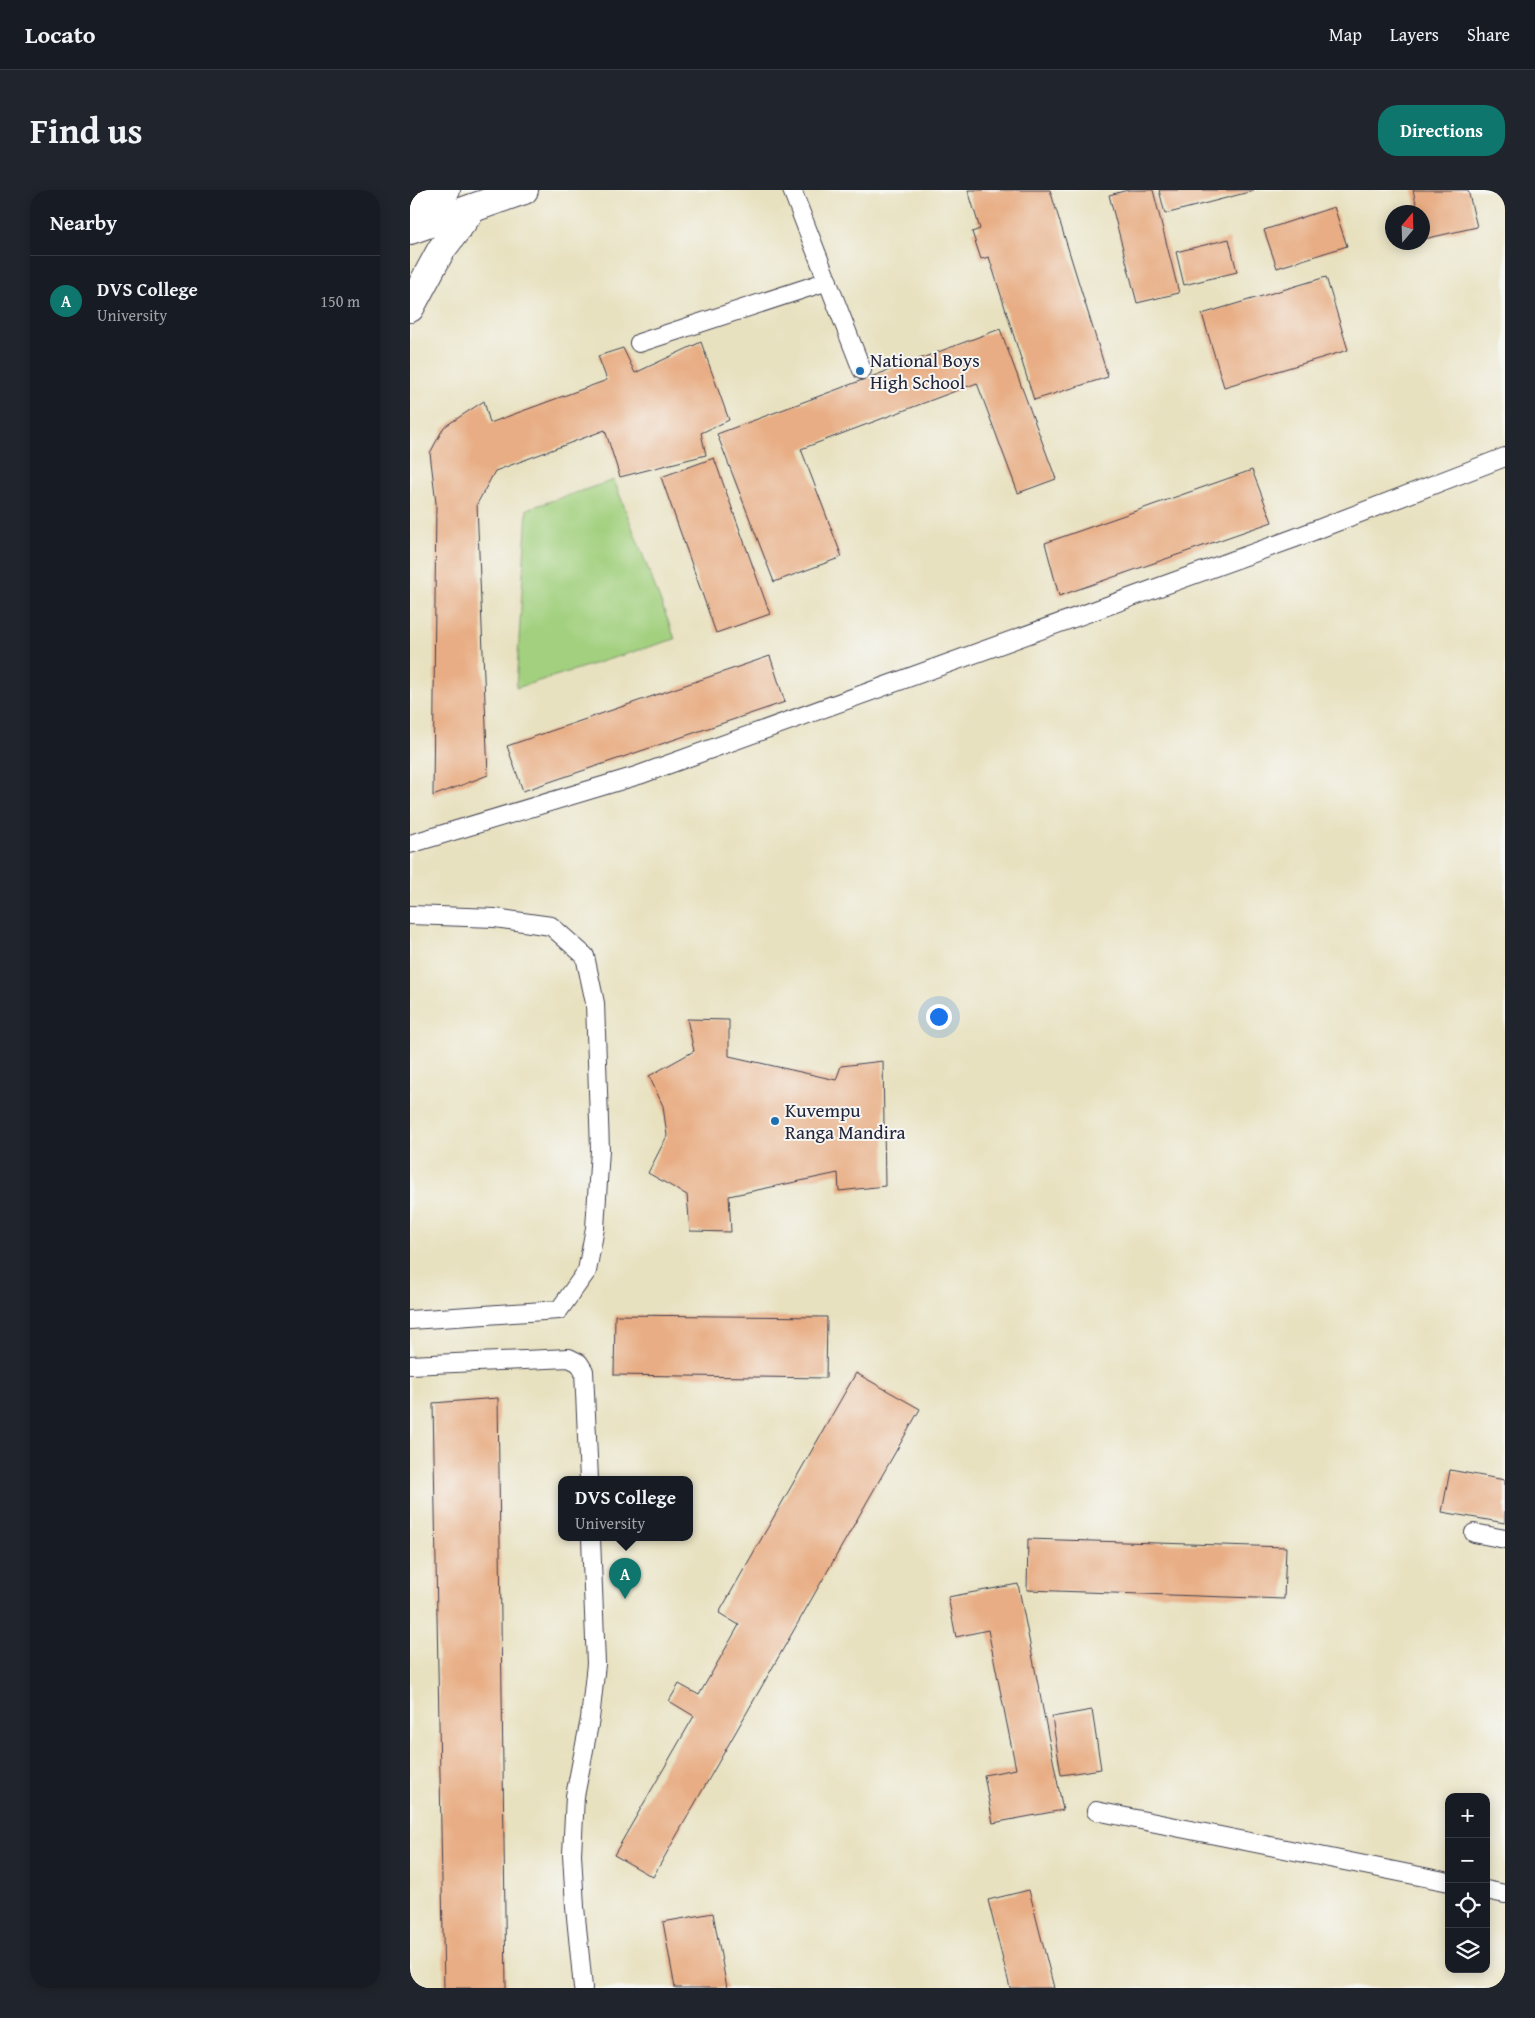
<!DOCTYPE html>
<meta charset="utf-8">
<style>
body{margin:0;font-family:"Gentium Book Plus",serif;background:#20242c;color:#f1f3f6}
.controls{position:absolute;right:15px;bottom:15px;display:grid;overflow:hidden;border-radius:10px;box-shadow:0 2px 12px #0003}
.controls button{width:45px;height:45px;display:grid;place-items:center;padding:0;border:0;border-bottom:1px solid #363941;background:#171b24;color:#f1f3f6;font:25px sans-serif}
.compass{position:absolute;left:975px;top:15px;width:45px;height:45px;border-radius:50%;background:#171b24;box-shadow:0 2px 12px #0003;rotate:19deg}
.you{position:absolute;left:528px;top:826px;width:18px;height:18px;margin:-12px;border:4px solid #fff;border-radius:50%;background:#1a73e8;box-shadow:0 0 0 8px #1a73e833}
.badge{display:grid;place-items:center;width:32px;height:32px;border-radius:50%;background:#0f766e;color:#fff;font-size:16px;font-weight:700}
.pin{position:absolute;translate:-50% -41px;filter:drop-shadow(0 1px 2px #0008)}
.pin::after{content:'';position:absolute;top:26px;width:18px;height:15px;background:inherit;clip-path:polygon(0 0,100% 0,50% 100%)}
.popup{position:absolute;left:148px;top:1286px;width:135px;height:65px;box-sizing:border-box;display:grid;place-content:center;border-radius:10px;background:#171b24;filter:drop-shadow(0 1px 4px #0005);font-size:16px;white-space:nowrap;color:#9ea1a6}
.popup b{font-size:19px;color:#f1f3f6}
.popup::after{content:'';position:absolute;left:50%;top:100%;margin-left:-10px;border:10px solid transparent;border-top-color:#171b24}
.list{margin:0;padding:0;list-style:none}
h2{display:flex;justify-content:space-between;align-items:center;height:65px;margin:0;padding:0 20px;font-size:21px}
h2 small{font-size:16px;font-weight:400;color:#9ea1a6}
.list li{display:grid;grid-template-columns:32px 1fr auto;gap:15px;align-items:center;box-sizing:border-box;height:90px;padding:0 20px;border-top:1px solid #363941}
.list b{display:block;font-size:19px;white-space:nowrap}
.list p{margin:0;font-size:16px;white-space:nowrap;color:#9ea1a6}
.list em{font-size:16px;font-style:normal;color:#9ea1a6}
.icon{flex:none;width:28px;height:28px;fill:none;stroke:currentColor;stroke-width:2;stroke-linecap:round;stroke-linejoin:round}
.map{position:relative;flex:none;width:1095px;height:1798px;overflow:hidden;border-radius:20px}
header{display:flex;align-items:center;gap:30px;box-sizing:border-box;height:70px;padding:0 25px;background:#171b24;border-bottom:1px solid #363941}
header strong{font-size:24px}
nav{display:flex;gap:28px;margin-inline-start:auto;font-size:18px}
.intro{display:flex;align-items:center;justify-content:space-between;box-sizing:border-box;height:120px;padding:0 30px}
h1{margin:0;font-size:35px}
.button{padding:12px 22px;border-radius:20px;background:#0f766e;color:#fff;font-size:18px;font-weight:700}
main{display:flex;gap:30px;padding:0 30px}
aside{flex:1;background:#171b24;border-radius:20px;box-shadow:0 2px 12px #0003}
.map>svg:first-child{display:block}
.park{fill:#a2d07e;stroke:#62795c}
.building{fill:#e8ad84}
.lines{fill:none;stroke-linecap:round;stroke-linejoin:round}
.lane-casing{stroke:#403f4f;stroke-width:20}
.primary-casing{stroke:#403f4f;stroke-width:30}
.lane{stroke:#fff;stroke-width:18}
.primary{stroke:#fff;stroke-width:28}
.poi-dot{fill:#1f6fb2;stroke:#f6f6f2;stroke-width:2}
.labels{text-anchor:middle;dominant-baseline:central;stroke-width:4;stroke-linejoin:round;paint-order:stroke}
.poi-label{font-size:19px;fill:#22223b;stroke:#f6f6f2;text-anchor:start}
</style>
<header>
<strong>Locato</strong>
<nav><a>Map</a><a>Layers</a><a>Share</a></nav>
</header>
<div class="intro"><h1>Find us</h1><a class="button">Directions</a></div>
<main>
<aside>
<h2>Nearby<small></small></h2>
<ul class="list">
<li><span class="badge">A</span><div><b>DVS College</b><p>University</p></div><em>150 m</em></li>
</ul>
</aside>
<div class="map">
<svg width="1095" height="1798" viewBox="0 0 1095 1798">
<rect width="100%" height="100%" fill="#f6f6f2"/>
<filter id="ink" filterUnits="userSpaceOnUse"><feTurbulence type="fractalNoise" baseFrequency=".02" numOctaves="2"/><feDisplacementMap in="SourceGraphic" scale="10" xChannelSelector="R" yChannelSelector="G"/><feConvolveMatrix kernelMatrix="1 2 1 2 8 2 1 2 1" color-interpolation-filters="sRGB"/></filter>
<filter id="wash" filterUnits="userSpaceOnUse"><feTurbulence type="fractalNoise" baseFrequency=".0096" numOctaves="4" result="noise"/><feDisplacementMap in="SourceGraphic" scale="20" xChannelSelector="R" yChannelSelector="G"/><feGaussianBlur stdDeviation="1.12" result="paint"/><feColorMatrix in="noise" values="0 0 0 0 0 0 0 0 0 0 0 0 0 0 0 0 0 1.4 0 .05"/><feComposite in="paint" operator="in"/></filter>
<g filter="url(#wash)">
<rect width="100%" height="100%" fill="#e8e1c0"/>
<!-- park -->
<polygon class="park" points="204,290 265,449 106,498 117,319"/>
<g id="blocks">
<!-- building -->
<g class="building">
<polygon points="558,0 640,0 698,187 624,210 579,67 571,69 562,42 570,39"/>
<polygon points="718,0 743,0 769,103 727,113 699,5"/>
<polygon points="749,0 843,0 843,1 755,24"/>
<polygon points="1003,0 1058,0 1067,37 1014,49 1012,22 1008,22"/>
<polygon points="924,17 937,56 867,78 854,40"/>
<polygon points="819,49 827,82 774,95 766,62"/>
<polygon points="916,87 938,160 814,197 792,124"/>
<polygon points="590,139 646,289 608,303 567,193 391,259 432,367 364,392 307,244"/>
<polygon points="291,152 319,230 291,243 296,265 210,287 195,240 85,281 67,314 78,585 23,606 26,313 20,263 34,237 74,211 80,233 197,190 188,166 213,158 225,183"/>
<polygon points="304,268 360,424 306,443 251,287"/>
<polygon points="842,280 862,332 649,406 635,353"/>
<polygon points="360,466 375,512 113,601 97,556"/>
<polygon points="277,829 319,830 319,866 426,890 431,876 473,871 475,996 429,1001 428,983 319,1006 321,1042 280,1041 277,1005 238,983 257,946 253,916 239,886 284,861"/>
<polygon points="205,1125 417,1127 416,1188 204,1185"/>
<polygon points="446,1183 510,1219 243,1687 204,1665 284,1526 259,1511 269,1494 289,1505 329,1435 309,1423"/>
<polygon points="88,1208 96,1798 34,1798 23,1213"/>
<polygon points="1040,1280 1095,1290 1095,1333 1032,1322"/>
<polygon points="618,1349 876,1357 874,1409 617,1400"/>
<polygon points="608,1394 653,1620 583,1633 574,1585 606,1579 578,1440 546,1447 538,1407"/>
<polygon points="682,1520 691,1579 651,1585 642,1527"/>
<polygon points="619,1700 644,1798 600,1798 578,1710"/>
<polygon points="303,1723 317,1798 265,1798 253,1732"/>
</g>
</g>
</g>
<g filter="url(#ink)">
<use href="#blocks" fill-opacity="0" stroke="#403f4f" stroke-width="1"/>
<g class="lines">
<defs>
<g id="lane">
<polyline points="382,0 452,180"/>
<polyline points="229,153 418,91"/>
<polyline points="0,654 229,585 885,348 1095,267"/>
<polyline points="0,725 85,728 141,736 175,766 185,813 190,960 185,1038 177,1081 149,1120 0,1130"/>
<polyline points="0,1175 159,1168 169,1173 174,1181 179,1290"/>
<polyline points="1064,1343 1095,1349"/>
<polyline points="686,1621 1039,1692"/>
<polyline points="1076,1700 1095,1704"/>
<polyline points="173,1798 165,1717 162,1664 165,1606 180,1529 186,1474 181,1348"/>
</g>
<g id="primary">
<polyline points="0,13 36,0"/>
<polyline points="0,40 114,0"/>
<polyline points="0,118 31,60 63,18"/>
</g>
</defs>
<!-- lane casing -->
<use href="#lane" class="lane-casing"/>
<!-- primary casing -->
<use href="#primary" class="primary-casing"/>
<!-- lane -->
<use href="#lane" class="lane"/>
<!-- primary -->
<use href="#primary" class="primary"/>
</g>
</g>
<!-- markers -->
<g class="poi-dot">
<circle cx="450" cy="181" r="5"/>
<circle cx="365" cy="931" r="5"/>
</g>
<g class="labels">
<!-- poi labels -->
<g class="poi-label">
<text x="460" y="170">National Boys<tspan x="460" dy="22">High School</tspan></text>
<text x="375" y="920">Kuvempu<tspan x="375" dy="22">Ranga Mandira</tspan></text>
</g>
</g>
</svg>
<div class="controls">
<button>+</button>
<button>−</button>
<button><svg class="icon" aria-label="locate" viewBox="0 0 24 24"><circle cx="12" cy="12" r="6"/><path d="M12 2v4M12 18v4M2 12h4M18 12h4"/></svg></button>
<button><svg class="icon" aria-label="layers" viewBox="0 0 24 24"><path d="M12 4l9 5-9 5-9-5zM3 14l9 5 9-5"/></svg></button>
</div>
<svg class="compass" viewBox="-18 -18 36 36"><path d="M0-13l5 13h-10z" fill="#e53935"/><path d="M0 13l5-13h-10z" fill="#9ea1a6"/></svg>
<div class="you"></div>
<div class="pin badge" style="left:215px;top:1409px">A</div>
<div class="popup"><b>DVS College</b>University</div>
</div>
</main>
